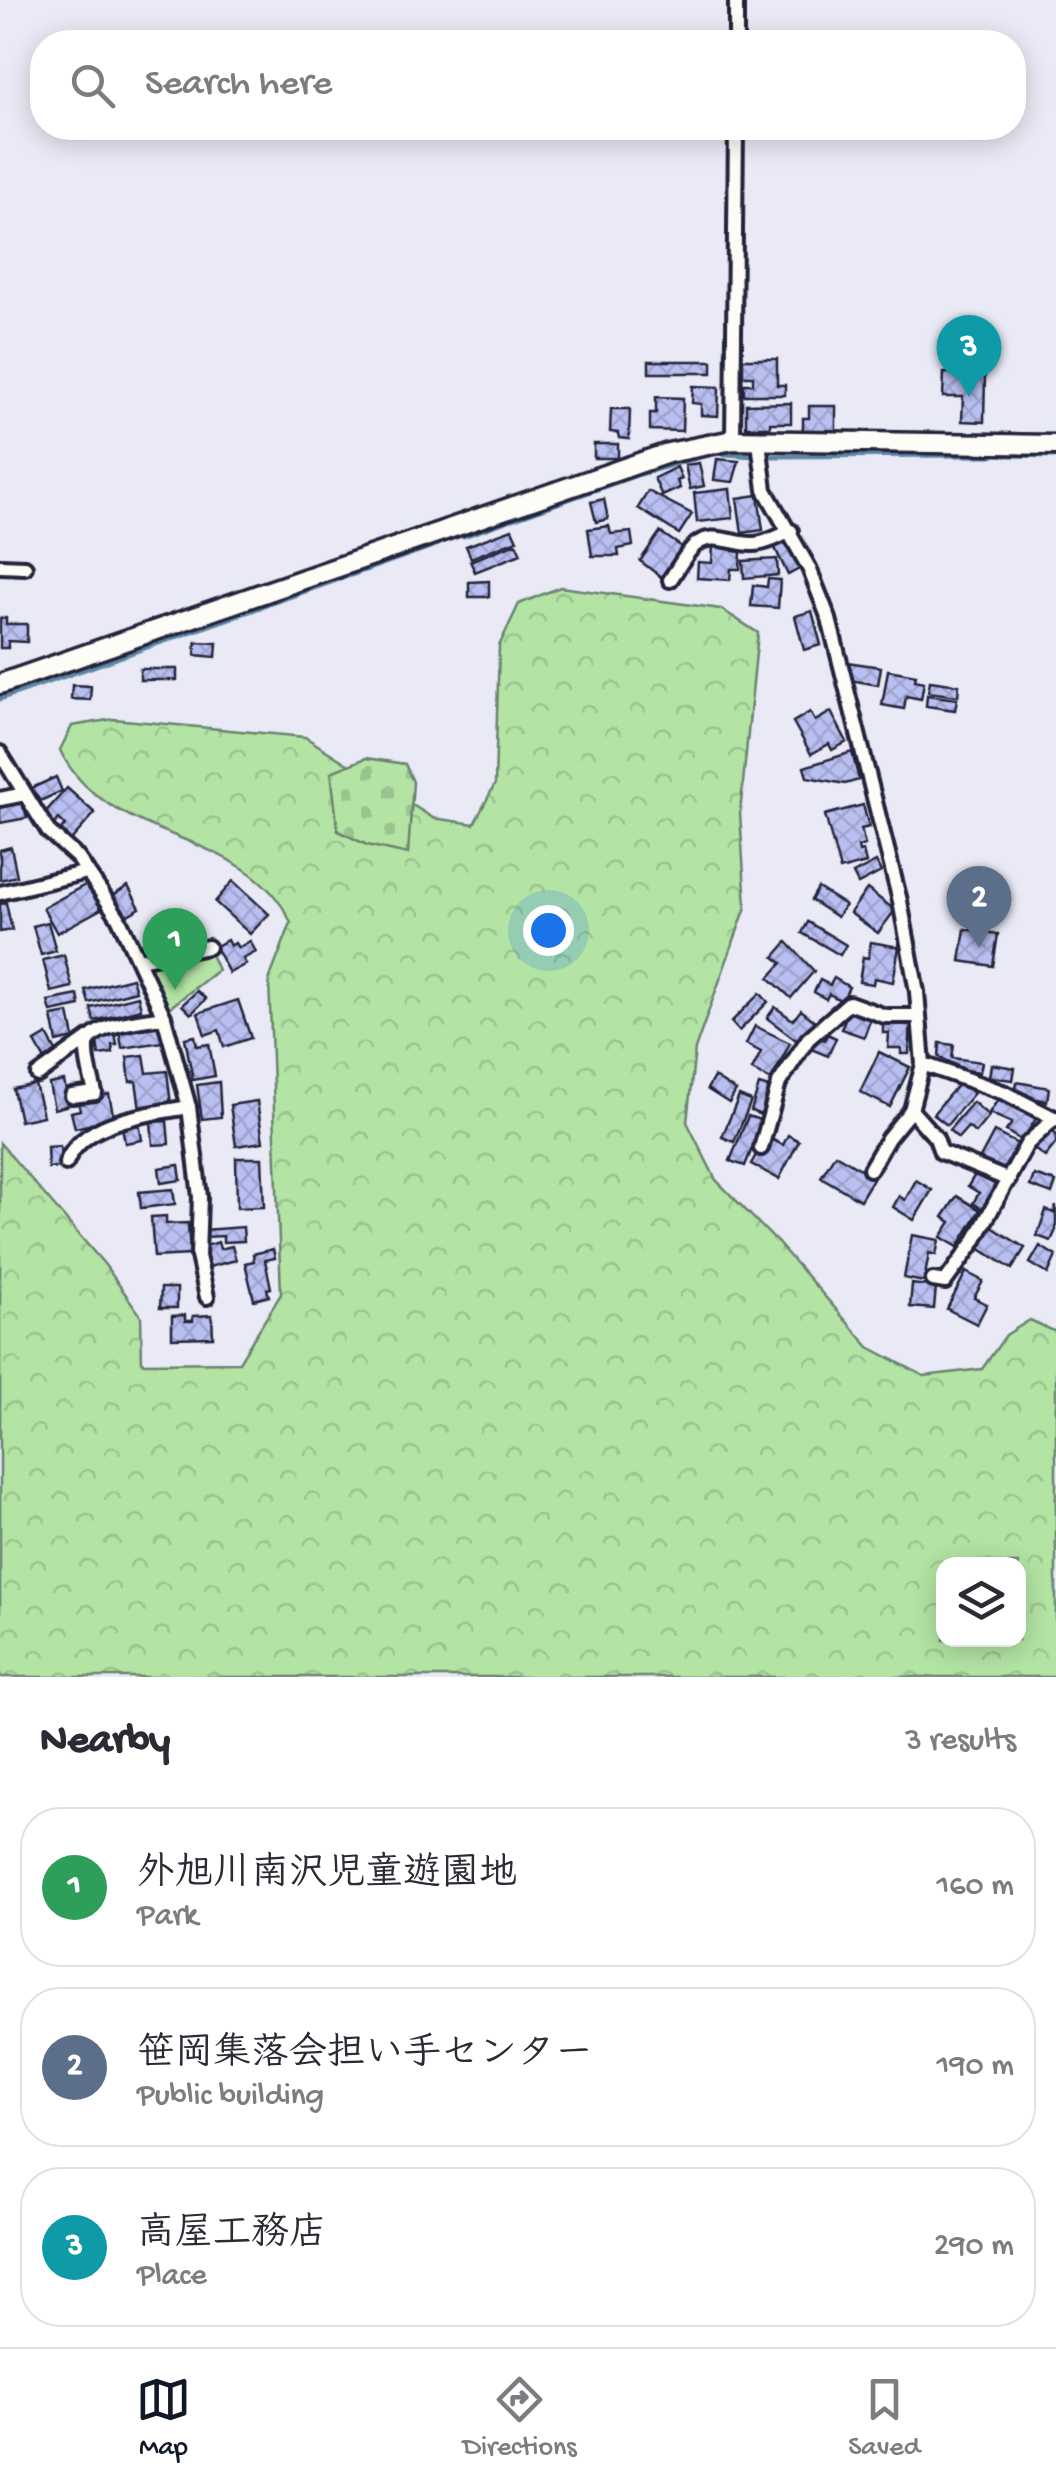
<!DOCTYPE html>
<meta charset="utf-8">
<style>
body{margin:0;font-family:"Gochi Hand","Klee One",sans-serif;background:#f7f7f7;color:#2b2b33}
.controls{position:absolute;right:30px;bottom:30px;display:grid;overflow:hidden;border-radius:20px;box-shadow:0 5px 25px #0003}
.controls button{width:90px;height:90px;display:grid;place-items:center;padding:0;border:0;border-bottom:2px solid #e1e1e2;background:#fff;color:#2b2b33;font:50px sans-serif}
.you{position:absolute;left:548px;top:930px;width:35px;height:35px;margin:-25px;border:8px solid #fff;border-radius:50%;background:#1a73e8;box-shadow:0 0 0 15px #1a73e833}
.badge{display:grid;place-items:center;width:65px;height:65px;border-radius:50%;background:#111827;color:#fff;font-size:32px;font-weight:700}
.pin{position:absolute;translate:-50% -82px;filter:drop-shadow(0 2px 5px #0008)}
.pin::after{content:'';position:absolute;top:52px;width:35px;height:30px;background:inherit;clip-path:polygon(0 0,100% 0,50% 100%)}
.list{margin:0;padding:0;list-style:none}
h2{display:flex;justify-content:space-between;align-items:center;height:130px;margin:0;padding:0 40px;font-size:42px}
h2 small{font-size:32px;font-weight:400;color:#7c7c81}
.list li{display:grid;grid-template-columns:65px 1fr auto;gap:30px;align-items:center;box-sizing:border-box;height:160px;margin:0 20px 20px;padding:0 20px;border:2px solid #e1e1e2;border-radius:40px}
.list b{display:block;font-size:38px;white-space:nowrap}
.list p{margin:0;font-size:32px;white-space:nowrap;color:#7c7c81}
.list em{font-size:32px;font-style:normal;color:#7c7c81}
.icon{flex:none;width:55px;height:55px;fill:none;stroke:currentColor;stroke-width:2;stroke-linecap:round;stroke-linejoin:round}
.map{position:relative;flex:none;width:1056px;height:1677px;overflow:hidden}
.search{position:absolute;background:#fff;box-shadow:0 5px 25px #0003;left:30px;right:30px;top:30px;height:110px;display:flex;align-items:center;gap:25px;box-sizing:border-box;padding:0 35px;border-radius:40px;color:#7c7c81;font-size:38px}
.sheet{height:670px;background:#fff}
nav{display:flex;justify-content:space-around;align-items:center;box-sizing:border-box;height:140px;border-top:2px solid #e1e1e2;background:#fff;font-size:28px;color:#7c7c81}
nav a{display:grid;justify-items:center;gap:5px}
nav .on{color:#111827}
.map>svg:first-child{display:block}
.forest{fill:url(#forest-crowns);stroke:#6a8370;stroke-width:2.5;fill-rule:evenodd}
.cemetery{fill:url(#cemetery-stones);stroke:#6a8370;stroke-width:2.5}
.green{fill:#b3e4a4;stroke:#6a8370;stroke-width:2.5}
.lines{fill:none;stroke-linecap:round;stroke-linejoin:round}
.stream{stroke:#5e86a2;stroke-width:5}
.building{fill:url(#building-cross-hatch);stroke:#22223b;stroke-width:2.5}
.minor-casing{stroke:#22223b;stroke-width:20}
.tertiary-casing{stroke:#22223b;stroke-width:25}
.minor{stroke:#fdfcf7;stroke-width:12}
.tertiary{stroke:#fdfcf7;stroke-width:18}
</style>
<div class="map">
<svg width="1056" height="1677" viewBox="0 0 1056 1677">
<defs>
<pattern id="forest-crowns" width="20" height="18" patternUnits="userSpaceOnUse" patternTransform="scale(2.5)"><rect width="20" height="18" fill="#b3e4a4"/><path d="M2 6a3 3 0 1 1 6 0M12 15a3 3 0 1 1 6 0" fill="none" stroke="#9ac38e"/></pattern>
<pattern id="cemetery-stones" width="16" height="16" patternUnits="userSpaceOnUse" patternTransform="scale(2.5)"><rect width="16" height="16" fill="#b3e4a4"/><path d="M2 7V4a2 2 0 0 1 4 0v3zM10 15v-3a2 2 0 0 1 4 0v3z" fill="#9ac38e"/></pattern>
<pattern id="building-cross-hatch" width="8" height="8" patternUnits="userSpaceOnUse" patternTransform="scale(2.5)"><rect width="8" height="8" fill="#b9bff0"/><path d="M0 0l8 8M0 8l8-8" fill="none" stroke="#9fa4cf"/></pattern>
</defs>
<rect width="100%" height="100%" fill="#e9eaf5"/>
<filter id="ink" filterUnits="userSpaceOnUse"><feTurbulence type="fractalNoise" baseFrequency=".01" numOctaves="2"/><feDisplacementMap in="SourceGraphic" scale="20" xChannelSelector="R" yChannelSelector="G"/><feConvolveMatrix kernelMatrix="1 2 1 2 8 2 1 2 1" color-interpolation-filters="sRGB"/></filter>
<g filter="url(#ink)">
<!-- forest -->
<path class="forest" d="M560,587L721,609L758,633L740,813L746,907L695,1049L687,1122L716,1180L777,1242L869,1347L924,1376L982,1369L1006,1335L1030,1320L1056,1332V1677H0V1143L105,1265L141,1316L142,1363L239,1362L281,1294L269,980L291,923C249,826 105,847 60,750L72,726L114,719L305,737L433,818L474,824L495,784L499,646L519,604ZM944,1564H1018V1640H944Z"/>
<!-- cemetery -->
<polygon class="cemetery" points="366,758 405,764 413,782 408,854 367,845 338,831 331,772"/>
<!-- green -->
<polygon class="green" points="210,952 218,970 168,1009 145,966"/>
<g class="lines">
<!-- stream -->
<g class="stream">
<polyline points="1007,455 1056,456"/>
<polyline points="767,456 991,455"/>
<polyline points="464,536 640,474 713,453 753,456"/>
<polyline points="0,699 439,544"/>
</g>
</g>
<!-- building -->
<g class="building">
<polygon points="743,359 777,359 777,385 785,385 785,395 744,395 744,384 753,384 753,376 743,376"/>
<rect x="649" y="361" width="63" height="12"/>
<polygon points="944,373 985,373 984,422 962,421 963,397 943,397"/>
<polygon points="693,386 719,387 718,416 701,415 701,404 692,403"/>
<polygon points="656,397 683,398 682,431 650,430 650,413 656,413"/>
<polygon points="791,403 791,423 770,423 770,427 746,427 746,404"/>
<polygon points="809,406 836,406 836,431 803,431 803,418 809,418"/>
<polygon points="611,409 630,409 629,439 619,438 618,433 610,432"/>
<rect x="594" y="444" width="24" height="14"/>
<polygon points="717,459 739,461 733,482 714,480"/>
<polygon points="699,463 704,486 690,489 685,465"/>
<polygon points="677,467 682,479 677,481 680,488 662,496 654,478"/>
<polygon points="730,489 733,518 697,522 694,493"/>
<polygon points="648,491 692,514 679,534 638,508"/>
<polygon points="758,495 763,530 742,533 737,498"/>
<polygon points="604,499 608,519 596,522 591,502"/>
<polygon points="609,526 611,534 631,532 633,546 618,549 619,556 592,556 588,529"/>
<polygon points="512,529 517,540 471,558 466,546"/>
<polygon points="660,532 682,547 661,577 640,561"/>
<polygon points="787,539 801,568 788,575 774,546"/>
<polygon points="516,543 521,554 475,572 470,561"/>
<polygon points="713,544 733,545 733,551 741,552 740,569 731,569 730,580 697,578 698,562 712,563"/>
<polygon points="777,559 778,575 744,578 743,561"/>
<polygon points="768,579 780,580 778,608 751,606 753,585 767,587"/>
<polygon points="489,581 489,597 469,597 469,582"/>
<polygon points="812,611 821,645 804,650 795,616"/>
<polygon points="0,618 6,618 6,624 27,624 27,642 8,641 8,648 0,648"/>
<polygon points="196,642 217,643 216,657 195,655"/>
<polygon points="847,662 881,667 878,685 850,680"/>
<rect x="140" y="669" width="37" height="11"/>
<polygon points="888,670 916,675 915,680 924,682 921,699 906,696 904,709 882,705"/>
<polygon points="930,681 959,685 958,696 928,692"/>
<polygon points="72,685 91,686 90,700 71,699"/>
<polygon points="927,695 957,699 955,710 926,706"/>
<polygon points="810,712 815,721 831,712 847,742 832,750 829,744 811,754 793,722"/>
<polygon points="852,752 859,780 845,784 807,777 804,767"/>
<polygon points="56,777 62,791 38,802 32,788"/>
<polygon points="67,788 95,813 71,840 61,830 65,825 59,819 53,826 42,816"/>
<polygon points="23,801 27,818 0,823 0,806"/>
<polygon points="863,805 869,827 861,829 865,845 858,847 859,852 863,851 866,863 840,870 825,815"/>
<polygon points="11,847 17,876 0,880 0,850"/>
<polygon points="876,862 881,872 858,884 853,874"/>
<polygon points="233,881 269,914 250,934 215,902"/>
<polygon points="87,884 101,909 57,933 43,908"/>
<polygon points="128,886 140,908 124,917 112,896"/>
<polygon points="818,888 845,905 837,917 811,900"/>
<polygon points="867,889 895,910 878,933 850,913"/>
<polygon points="6,903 12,930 0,932 0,904"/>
<polygon points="48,922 56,951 41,955 33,926"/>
<polygon points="808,922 846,945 840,955 802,933"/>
<polygon points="965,929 998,934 993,966 960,961"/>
<polygon points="227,940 230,946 235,943 238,948 250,941 256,952 243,959 246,964 229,973 215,947"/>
<polygon points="787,942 814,971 791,998 769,978 782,963 774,957"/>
<polygon points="871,942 899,947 893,982 874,978 873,984 859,982 863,957 868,958"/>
<polygon points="64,955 72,987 51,992 43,960"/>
<polygon points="132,978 136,991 89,1003 85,990"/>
<polygon points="834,978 849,987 842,1001 829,994 826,999 814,992 820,980 830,985"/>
<polygon points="197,991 206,999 191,1014 182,1005"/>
<polygon points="760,993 768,1002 739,1031 731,1022"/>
<polygon points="78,995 80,1006 51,1012 48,1001"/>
<polygon points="138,996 141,1009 94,1021 91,1008"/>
<polygon points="238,1000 251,1038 224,1047 219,1030 205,1035 198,1013"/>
<polygon points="775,1007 793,1020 801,1010 816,1022 800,1043 767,1018"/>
<polygon points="849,1009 871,1018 864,1037 841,1029"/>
<polygon points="69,1013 74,1038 57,1042 52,1016"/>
<polygon points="883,1020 911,1021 909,1054 901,1054 901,1048 888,1048 889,1033 883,1033"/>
<polygon points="160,1023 163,1042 122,1048 119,1030"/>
<polygon points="755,1026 790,1043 771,1080 752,1070 761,1052 746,1044"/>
<polygon points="115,1033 117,1045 112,1045 113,1053 99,1055 96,1036"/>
<polygon points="827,1034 836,1038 828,1056 811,1049 816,1037 825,1040"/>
<polygon points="47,1035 57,1053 45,1060 35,1042"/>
<polygon points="195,1036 197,1046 209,1044 215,1076 193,1080 185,1038"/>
<polygon points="940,1043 954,1045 952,1058 982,1062 980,1072 966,1070 939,1057"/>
<polygon points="879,1052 910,1067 890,1107 860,1092"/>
<polygon points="144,1055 147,1073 167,1071 171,1105 140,1109 136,1081 130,1082 127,1057"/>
<polygon points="991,1064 1015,1068 1013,1080 989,1077"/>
<polygon points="714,1077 736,1091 729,1103 707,1089"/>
<polygon points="64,1081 69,1105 54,1109 49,1084"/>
<polygon points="219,1082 221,1117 202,1119 197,1085"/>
<polygon points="960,1082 974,1093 947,1125 933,1114"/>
<polygon points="1017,1082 1049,1088 1047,1101 1031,1098 1016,1089"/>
<polygon points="35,1084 43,1116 20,1121 13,1089"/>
<polygon points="759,1085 769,1088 761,1115 751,1111"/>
<polygon points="109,1094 114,1119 75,1128 71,1112 80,1110 78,1101"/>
<polygon points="739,1096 751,1101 734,1142 722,1137"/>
<polygon points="1000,1096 1036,1119 1022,1141 1006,1131 1012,1123 989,1113"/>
<polygon points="257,1101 263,1142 236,1146 230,1105"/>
<polygon points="973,1102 989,1116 975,1133 968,1127 958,1138 949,1130"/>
<polygon points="748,1116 763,1121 745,1166 730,1161"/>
<polygon points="167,1121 169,1144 153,1145 151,1122"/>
<polygon points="139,1123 142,1140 125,1143 122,1126"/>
<polygon points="1050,1129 1056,1134 1056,1143 1045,1157 1034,1149"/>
<polygon points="994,1132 1020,1145 1004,1174 979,1160"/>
<polygon points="788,1135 799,1141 779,1179 751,1164 757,1153 764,1156 773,1140 783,1145"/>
<polygon points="60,1146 61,1167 48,1168 47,1147"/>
<polygon points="835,1154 874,1177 860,1200 821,1177"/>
<polygon points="236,1158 262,1158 264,1207 237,1208"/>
<polygon points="179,1165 181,1180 161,1183 159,1168"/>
<polygon points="976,1173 997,1186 983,1209 973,1203 979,1193 968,1186"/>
<polygon points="1034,1175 1056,1182 1052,1194 1030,1186"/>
<polygon points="916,1180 932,1190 914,1220 893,1207 899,1196 905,1200"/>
<polygon points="173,1189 175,1204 141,1208 139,1192"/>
<polygon points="957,1196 980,1210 958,1247 941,1237 951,1222 943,1217"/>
<polygon points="1056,1206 1056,1230 1051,1241 1037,1236 1046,1210 1054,1213"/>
<polygon points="166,1216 166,1224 188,1223 190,1255 154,1257 151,1217"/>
<polygon points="243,1227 244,1241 223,1242 223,1236 205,1237 204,1230"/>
<polygon points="992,1227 1025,1248 1012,1269 979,1248"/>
<polygon points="912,1235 939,1240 936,1255 929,1253 924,1282 904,1278"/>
<polygon points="218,1242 220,1249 232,1246 236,1260 205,1268 200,1248"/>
<polygon points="1040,1246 1056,1256 1048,1274 1030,1263"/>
<polygon points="273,1249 275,1258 265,1260 271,1288 267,1289 269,1296 254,1300 245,1263 254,1261 253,1254"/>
<polygon points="966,1272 983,1281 974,1298 987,1304 977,1324 947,1309"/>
<polygon points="912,1284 936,1287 934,1309 910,1307"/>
<polygon points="161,1288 177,1288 177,1308 160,1308"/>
<polygon points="185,1315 185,1321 193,1321 193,1316 212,1315 213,1337 172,1338 172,1316"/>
</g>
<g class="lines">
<defs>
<g id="minor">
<polyline points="736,42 736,0"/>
<polyline points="733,440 736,128"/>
<polyline points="759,442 765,490 809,568 829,619 845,682 900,901 917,992 923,1064 1005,1093 1056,1119"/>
<polyline points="0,566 25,567"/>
<path d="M670,580C677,570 684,556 693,547C711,529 733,545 753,544C766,544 779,536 791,531"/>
<polyline points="0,753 48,831 78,858 118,917 164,1017 189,1107 200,1197 198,1256 207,1297"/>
<polyline points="0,799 25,794"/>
<polyline points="0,893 87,872"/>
<polyline points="138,960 208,947"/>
<polyline points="38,1075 89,1038"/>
<path d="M72,1096L95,1093C92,1079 86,1061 87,1046C89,1024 146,1020 164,1017"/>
<polyline points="911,1110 936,1138 941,1152 1009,1180"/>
<polyline points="761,1148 779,1083 808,1039 849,1003 885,1016 918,1016"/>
<path d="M66,1163C83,1120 148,1114 189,1107"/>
<polyline points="870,1169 888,1138 911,1110 923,1064"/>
<polyline points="933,1280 945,1282 974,1242 1027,1144 1055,1118"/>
</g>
<polyline id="tertiary" points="0,684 668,453 733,440 1056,445"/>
</defs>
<!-- minor casing -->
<use href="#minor" class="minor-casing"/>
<!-- tertiary casing -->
<use href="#tertiary" class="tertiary-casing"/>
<!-- minor -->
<use href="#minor" class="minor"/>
<!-- tertiary -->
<use href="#tertiary" class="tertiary"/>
</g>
</g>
</svg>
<div class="controls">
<button><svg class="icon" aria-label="layers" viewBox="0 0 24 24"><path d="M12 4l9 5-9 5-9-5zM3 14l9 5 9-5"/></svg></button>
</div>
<div class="you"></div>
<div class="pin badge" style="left:175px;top:990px;background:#2e9e5b">1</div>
<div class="pin badge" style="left:979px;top:948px;background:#5c6f8a">2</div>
<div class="pin badge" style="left:969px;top:397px;background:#0f9aa8">3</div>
<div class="search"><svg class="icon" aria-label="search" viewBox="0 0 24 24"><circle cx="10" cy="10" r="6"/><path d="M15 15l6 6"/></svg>Search here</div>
</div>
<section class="sheet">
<h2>Nearby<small>3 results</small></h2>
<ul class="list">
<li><span class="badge" style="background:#2e9e5b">1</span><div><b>外旭川南沢児童遊園地</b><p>Park</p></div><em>160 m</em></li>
<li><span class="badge" style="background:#5c6f8a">2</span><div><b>笹岡集落会担い手センター</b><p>Public building</p></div><em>190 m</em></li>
<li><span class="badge" style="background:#0f9aa8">3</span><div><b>高屋工務店</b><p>Place</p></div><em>290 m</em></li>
</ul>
</section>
<nav>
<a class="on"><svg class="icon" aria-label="map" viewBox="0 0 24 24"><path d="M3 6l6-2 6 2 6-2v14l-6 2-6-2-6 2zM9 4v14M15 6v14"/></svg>Map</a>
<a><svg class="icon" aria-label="directions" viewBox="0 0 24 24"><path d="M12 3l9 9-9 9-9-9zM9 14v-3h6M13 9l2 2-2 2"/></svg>Directions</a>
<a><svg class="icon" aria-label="saved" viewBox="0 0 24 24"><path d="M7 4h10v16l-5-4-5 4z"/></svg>Saved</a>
</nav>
